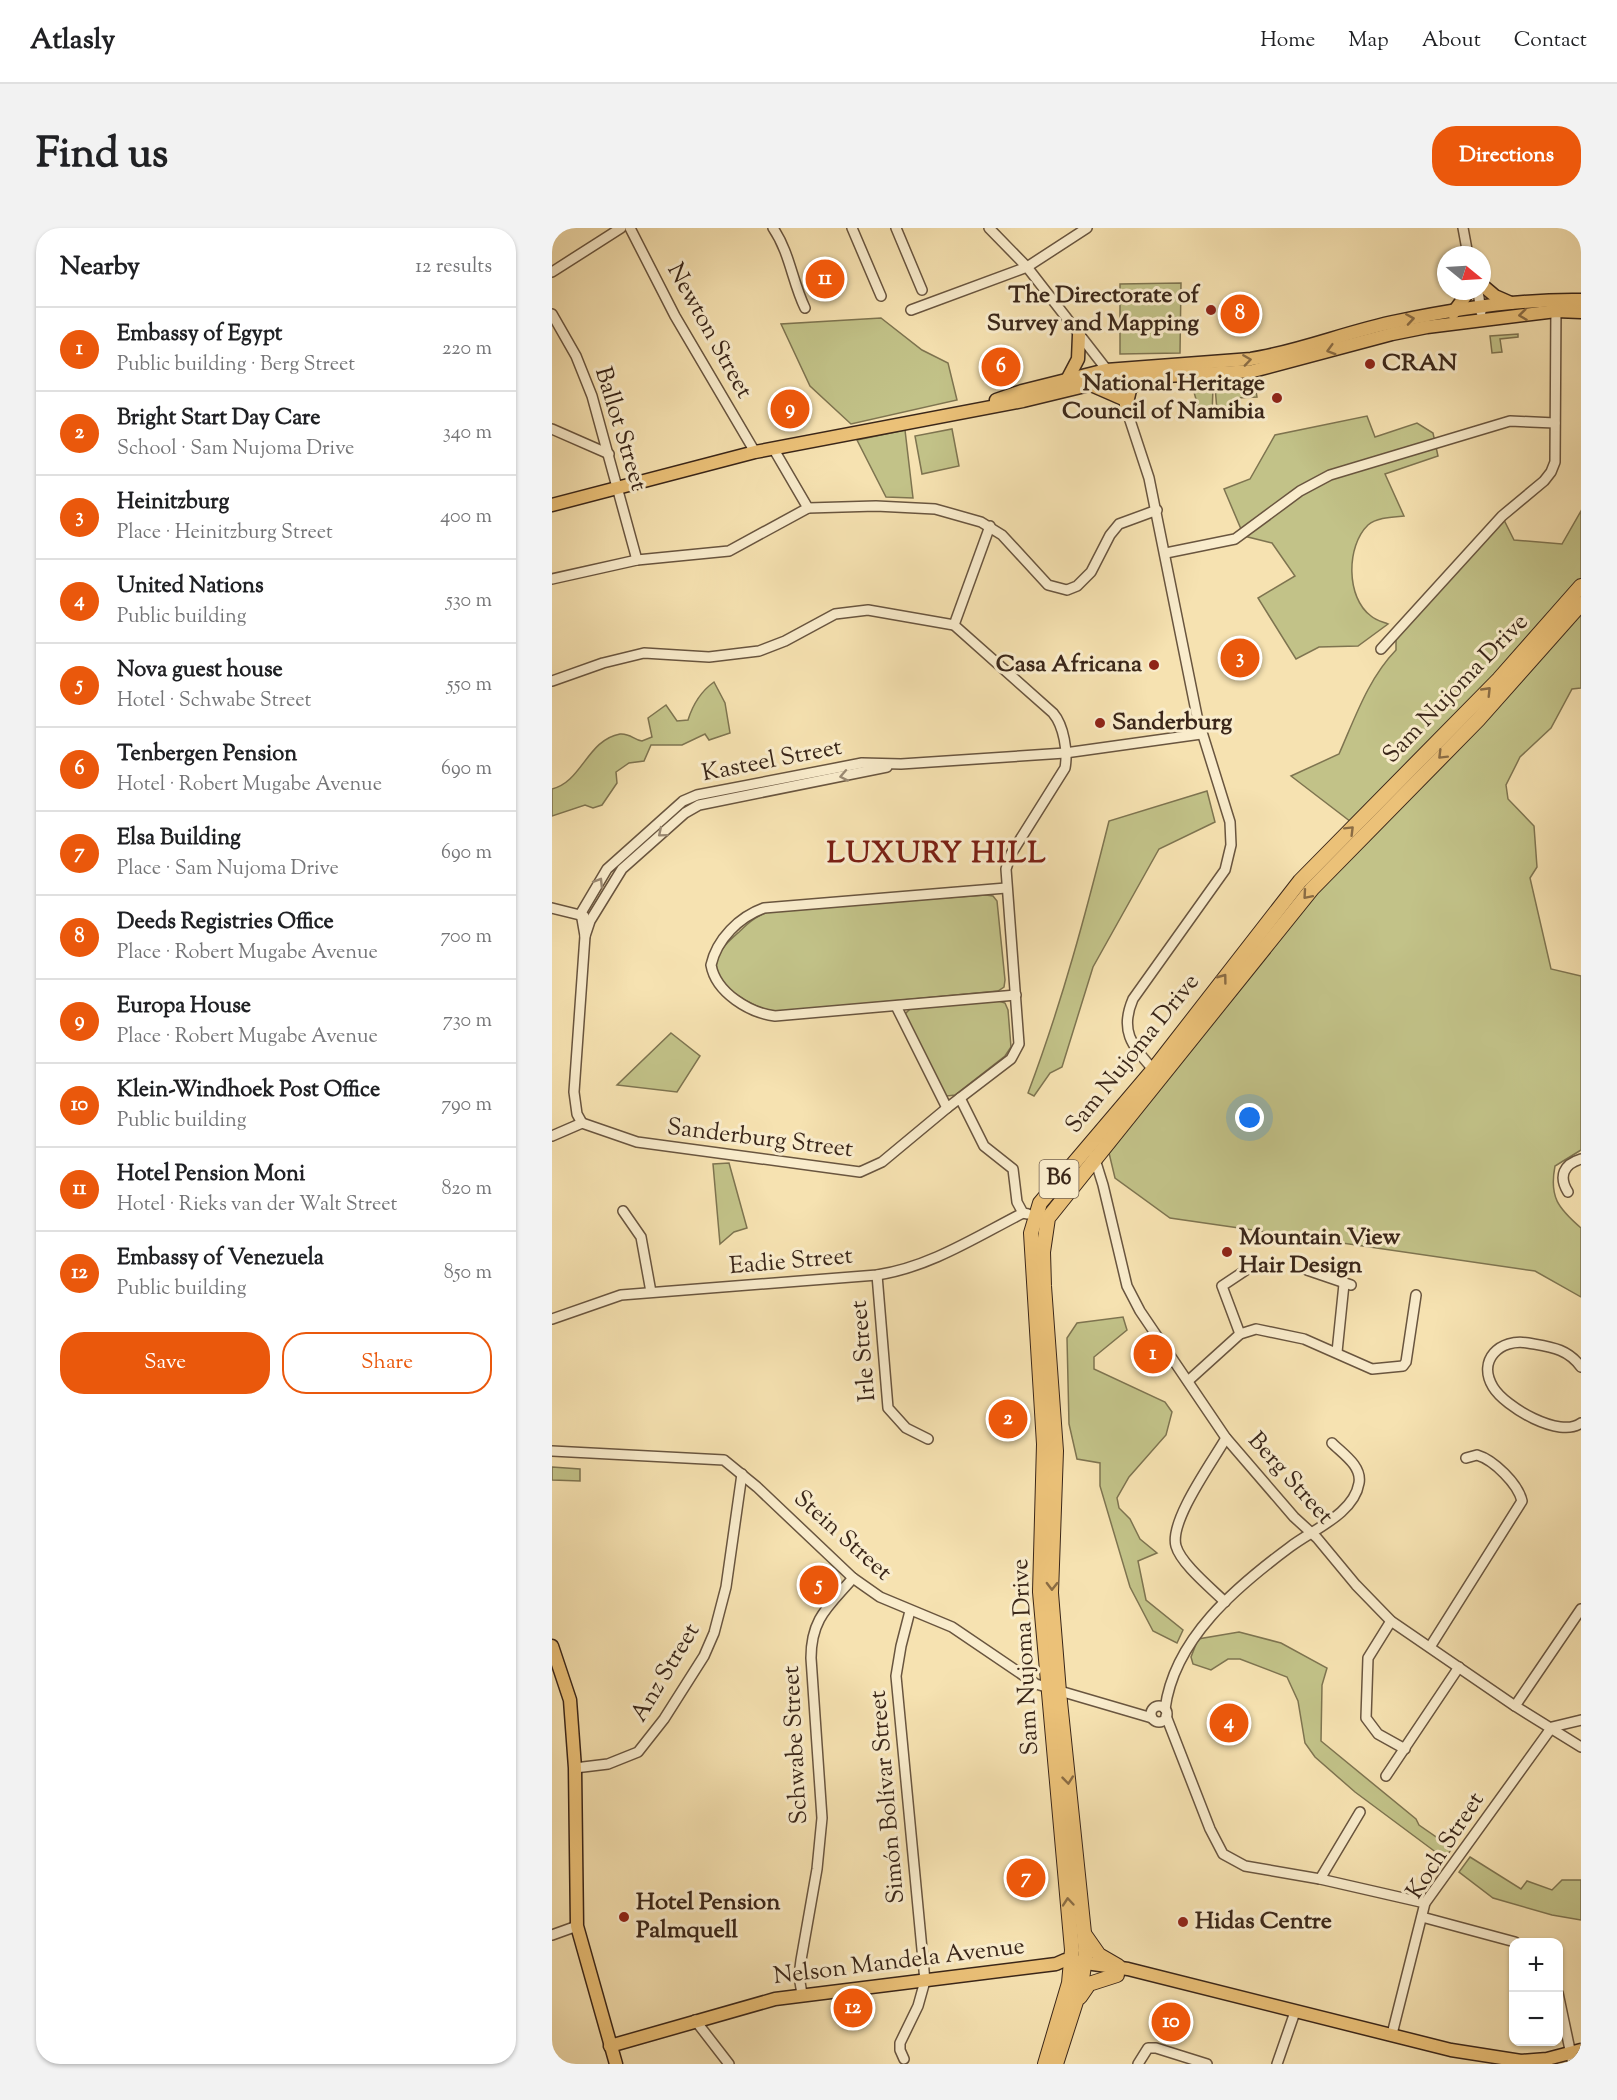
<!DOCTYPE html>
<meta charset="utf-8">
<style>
body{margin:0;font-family:"Sorts Mill Goudy",serif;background:#f2f2f2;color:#202124}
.controls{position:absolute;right:18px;bottom:18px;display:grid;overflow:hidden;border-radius:12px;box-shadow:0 2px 4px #0004}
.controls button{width:54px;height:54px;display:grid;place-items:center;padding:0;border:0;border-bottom:2px solid #e0e0e0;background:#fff;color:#202124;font:30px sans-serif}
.compass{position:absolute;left:885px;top:18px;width:54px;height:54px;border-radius:50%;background:#fff;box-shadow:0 2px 4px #0004;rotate:108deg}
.you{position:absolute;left:698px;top:890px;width:21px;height:21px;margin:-15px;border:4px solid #fff;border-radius:50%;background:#1a73e8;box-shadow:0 0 0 9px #1a73e833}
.badge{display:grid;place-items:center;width:39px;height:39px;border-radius:50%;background:#ea580c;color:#fff;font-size:20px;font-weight:700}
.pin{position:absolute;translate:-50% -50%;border:3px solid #fff;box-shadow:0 2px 6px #0006}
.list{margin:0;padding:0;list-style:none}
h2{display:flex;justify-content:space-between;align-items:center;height:78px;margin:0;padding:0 24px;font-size:26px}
h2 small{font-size:20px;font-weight:400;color:#757577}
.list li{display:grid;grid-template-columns:39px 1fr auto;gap:18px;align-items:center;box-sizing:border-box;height:84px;padding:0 24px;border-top:2px solid #e0e0e0}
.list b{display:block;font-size:22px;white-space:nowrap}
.list p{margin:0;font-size:20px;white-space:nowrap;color:#757577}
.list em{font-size:20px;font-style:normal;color:#757577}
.actions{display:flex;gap:12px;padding:18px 24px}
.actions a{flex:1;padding:14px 0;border:2px solid #ea580c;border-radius:24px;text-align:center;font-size:21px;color:#ea580c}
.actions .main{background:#ea580c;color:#fff}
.map{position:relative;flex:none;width:1029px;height:1836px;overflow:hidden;border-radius:24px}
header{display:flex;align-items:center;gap:36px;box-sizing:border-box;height:84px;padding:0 30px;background:#fff;border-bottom:2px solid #e0e0e0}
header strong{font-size:28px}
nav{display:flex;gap:33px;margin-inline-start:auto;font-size:21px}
.intro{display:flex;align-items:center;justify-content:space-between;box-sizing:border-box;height:144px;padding:0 36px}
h1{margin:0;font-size:42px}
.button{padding:15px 27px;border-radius:24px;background:#ea580c;color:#fff;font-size:21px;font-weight:700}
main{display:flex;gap:36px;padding:0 36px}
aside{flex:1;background:#fff;border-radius:24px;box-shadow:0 2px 4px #0004}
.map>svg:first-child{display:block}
.green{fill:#c2c288;stroke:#7e7450;stroke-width:1.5}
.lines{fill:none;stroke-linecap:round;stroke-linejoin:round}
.minor-casing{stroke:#69553f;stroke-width:12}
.major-casing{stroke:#3a2619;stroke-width:15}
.highway-casing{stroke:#3a2619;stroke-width:16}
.minor{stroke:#f9eccc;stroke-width:9}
.major{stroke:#ebc178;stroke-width:12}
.highway{stroke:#ebc178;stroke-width:14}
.oneway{stroke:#8a6c44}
.oneway2{stroke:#9a8972}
.poi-dot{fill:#8f2418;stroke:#f9eccc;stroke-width:2}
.labels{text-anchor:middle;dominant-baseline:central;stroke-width:6;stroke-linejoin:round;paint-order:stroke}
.shield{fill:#f9eccc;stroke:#73614f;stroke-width:1.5}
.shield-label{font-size:22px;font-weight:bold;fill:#3a2619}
.poi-label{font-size:24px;font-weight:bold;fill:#3a2619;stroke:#f9eccc;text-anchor:start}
.street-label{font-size:24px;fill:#3a2619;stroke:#f9eccc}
.district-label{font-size:30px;font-weight:bold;letter-spacing:1.5px;fill:#7a1f14;stroke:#f9eccc}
</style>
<header>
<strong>Atlasly</strong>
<nav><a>Home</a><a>Map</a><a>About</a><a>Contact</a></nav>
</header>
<div class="intro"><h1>Find us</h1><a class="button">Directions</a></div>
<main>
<aside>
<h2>Nearby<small>12 results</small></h2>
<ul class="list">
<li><span class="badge">1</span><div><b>Embassy of Egypt</b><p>Public building · Berg Street</p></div><em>220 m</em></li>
<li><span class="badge">2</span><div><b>Bright Start Day Care</b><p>School · Sam Nujoma Drive</p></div><em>340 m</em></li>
<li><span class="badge">3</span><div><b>Heinitzburg</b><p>Place · Heinitzburg Street</p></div><em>400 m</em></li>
<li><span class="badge">4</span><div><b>United Nations</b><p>Public building</p></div><em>530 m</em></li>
<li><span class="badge">5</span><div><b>Nova guest house</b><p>Hotel · Schwabe Street</p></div><em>550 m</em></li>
<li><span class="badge">6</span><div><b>Tenbergen Pension</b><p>Hotel · Robert Mugabe Avenue</p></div><em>690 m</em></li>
<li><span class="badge">7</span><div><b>Elsa Building</b><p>Place · Sam Nujoma Drive</p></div><em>690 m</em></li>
<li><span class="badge">8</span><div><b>Deeds Registries Office</b><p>Place · Robert Mugabe Avenue</p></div><em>700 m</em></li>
<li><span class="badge">9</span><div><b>Europa House</b><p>Place · Robert Mugabe Avenue</p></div><em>730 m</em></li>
<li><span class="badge">10</span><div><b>Klein-Windhoek Post Office</b><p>Public building</p></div><em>790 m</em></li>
<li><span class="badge">11</span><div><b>Hotel Pension Moni</b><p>Hotel · Rieks van der Walt Street</p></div><em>820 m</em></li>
<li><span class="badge">12</span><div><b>Embassy of Venezuela</b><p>Public building</p></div><em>850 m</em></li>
</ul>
<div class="actions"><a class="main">Save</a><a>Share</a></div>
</aside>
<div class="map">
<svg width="1029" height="1836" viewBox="0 0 1029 1836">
<rect width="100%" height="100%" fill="#f6e2b1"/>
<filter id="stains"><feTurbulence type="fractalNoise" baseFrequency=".00333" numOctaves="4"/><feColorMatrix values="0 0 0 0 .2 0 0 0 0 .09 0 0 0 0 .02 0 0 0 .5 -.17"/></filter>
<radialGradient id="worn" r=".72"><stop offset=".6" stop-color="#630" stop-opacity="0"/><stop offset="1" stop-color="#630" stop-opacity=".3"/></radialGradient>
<!-- green -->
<g class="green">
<polygon points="629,55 628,125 568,126 568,56"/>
<polygon points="329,90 370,122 396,135 405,172 299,196 258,158 229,96"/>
<polygon points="966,106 966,109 948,111 950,124 940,125 938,108"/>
<polygon points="703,157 705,169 684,170 684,180 665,182 663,159"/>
<polygon points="661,160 660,187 649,188 641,161"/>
<path d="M815,188L823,209L865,195L881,205L886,228L833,246L852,288C841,289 825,289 816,297C794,318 794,370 819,388C823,392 831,394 836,396L806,418L767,419L744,431L706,370L743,348L720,315L692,308L672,261L698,251L723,207Z"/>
<polygon points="400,201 407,238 370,246 363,208"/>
<polygon points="353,202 361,270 334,269 305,212"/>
<path d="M1029,283V354L803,597L739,548L787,526C803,490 816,451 844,422V401L950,288L962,312L1010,316Z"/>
<path d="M1029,383V460L1020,461L999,500L968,529L954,557L956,571L982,598L985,639L978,650L999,741L1029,748V922L1003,938C997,969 1006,980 1029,1000V1069L983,1043L618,990L563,950L557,925L732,700Z"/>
<path d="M162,454L173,475L178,505L157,512L153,506L130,517H99L92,533L77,535L64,544L65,555L50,577L41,580L33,577L0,588V561C30,554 35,512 68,506C78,505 82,512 90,513L100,509L96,490L114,477L125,493L136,492C141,476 148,464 162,454Z"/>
<path d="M655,563L663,594L607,621L541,739L510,839L498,845L482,868L476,865C510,775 534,685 557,593Z"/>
<path d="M434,667L441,668L445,673L453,752L452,759L446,763L223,784C203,780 159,758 165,733C167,721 179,711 187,704C198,693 207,686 222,682Z"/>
<polygon points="447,773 453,775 456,782 459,819 453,828 403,867 395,868 390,863 353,786 358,781"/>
<polygon points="119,805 148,828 125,864 65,857"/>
<polygon points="177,935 195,1000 182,1004 168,1016 161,936"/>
<polygon points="571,1089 575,1102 542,1129 542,1141 613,1174 620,1184 614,1207 577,1249 565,1270 567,1280 578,1291 588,1311 605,1325 586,1333 594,1372 631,1402 625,1415 601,1403 578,1359 548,1258 548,1235 525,1231 517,1196 515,1110 525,1095"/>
<polygon points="0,1239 28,1241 28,1253 0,1252"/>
<polygon points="687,1404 729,1415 775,1440 770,1457 769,1513 864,1591 867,1597 900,1620 893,1631 803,1564 763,1529 753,1515 746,1473 735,1449 688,1431 676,1431 659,1442 641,1436 639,1429 646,1411"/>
<polygon points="918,1629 969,1661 975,1653 1000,1662 1010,1652 1029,1652 1029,1692 1000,1687 941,1670 907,1644"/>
</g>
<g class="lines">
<defs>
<g id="minor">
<polyline points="78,0 123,88 203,224"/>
<path d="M221,0C238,25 240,53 253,80"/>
<polyline points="300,0 329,68"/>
<polyline points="344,0 370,62"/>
<path d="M437,0L475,39L562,151L571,171L597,250L645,488L678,594L679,617L673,642L581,771C566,806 583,820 605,846"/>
<polyline points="911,0 916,27"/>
<polyline points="0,44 69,0"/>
<polyline points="926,63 929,84"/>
<polyline points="359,82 475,39 535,0"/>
<polyline points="0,86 24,128 40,168 85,332"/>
<polyline points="0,201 57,226"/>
<polyline points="221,220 256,280"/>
<polyline points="614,325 683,311 748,263 778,247 958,193 1003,195"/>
<polyline points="0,351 85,332 177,323 256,280 324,278 383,281 429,294 450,307 496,357 515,362 525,358 539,344 558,307 567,296 605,282"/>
<polyline points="402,397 438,298"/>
<polyline points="829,421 950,288 992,253 999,244 1003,234 1004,77"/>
<path d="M0,453L51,435L92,425L157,429L207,423L233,413L283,386L316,382L402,397L501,485C512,498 516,524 513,540L459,626L454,641L467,816L459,831L408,870"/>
<path d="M454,660L212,680C187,689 165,711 159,737C164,765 198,785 223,788L464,767"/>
<polyline points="0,680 32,688"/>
<polyline points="33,708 29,685 55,641 131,573 145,567 310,535 349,536 513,525 649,506"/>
<polyline points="344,778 395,880 408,870 432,918 461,941 465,974 471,985 476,986"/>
<polyline points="30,895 25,886 22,864 33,708 38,693 70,641 133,585 147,577 335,539"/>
<polyline points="0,908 30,895 85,914 308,944 330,934 395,880"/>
<polyline points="542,928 551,957 575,1058 588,1083 674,1210 742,1289 765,1310 804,1357 839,1393 963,1478 1029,1519"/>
<path d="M1016,964C1006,948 1012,936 1029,931"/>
<polyline points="71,983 89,1009 99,1064"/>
<polyline points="755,1042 799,1057"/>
<polyline points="325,1047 336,1180 354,1200 376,1211"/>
<path d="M0,1091L69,1067L325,1047C378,1039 424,1009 471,985"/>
<polyline points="688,1106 670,1058 694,1042"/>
<polyline points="785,1124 792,1056"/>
<path d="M1029,1139C1015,1120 998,1119 976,1115C948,1110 925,1132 941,1159C953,1179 1008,1211 1029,1195"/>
<polyline points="636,1153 688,1106 704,1101 752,1111 820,1141 851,1138 854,1134 864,1067"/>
<polyline points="0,1223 172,1232 205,1259 301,1350 328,1369 400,1399 484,1456 600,1490"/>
<path d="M673,1374C660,1361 629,1336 624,1318C617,1293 661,1233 674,1210"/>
<polyline points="839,1393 816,1430 814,1490 826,1506 853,1521"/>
<path d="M878,1419L970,1273C966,1256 942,1232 925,1227L914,1230"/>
<polyline points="963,1478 1029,1381"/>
<circle cx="607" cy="1486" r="8"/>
<path d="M613,1481C622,1411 684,1359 738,1319C760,1302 802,1286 807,1255C810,1238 791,1226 780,1215"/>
<polyline points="614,1488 658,1601 671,1626 693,1638 768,1651 873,1675"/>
<polyline points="23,1540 56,1536 86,1524 112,1491 152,1428 162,1405 174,1359 190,1246"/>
<polyline points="834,1548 907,1439"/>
<polyline points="768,1651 808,1584"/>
<polyline points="870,1689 963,1714"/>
<polyline points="0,1707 25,1698"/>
<polyline points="1006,1765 1021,1836"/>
<path d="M250,1766L247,1748L249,1732L265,1641L270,1590L259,1430C259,1390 277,1378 301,1350"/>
<polyline points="143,1792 177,1836"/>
<polyline points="840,1806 873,1675 1000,1499 1029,1492"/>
<polyline points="352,1831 348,1822 348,1815 366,1778 373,1753 344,1448 349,1418 358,1383"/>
<polyline points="586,1836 596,1820 604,1820 655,1836"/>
<polyline points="725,1836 743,1784"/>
</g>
<g id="major">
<polyline points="930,57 943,68 959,75"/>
<polyline points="901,85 917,63"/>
<polyline points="516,150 526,131 527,107"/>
<polyline points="539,157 571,171"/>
<path d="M444,172L470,163L554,142L699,131C749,123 796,103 846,93C903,81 970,71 1029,72"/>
<polyline points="574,179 578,162 588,149"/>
<polyline points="0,277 203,224 471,173 562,151 701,143 840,106 875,99 1004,83 1029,84"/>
<polyline points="0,1418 18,1472 23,1540 25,1698 64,1836"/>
<polyline points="58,1818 223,1771 504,1736 513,1732 576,1741 899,1822 969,1833 995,1831 1029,1822"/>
</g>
<g id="highway">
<polyline points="533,1707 547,1727 566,1738"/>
<polyline points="528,1769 537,1756 565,1747"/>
<polyline points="493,1836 517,1755 520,1722 488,1364 492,1216 479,1005 488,975 601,842 748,653 947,451 1029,358"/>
<polyline points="504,1836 529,1758 534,1724 507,1464 499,1365 504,1223 492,1058 491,1024 496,990 760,661 926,492 1029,376"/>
</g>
</defs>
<!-- minor casing -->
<use href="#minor" class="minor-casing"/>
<!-- major casing -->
<use href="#major" class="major-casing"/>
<!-- highway casing -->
<use href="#highway" class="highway-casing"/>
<!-- minor -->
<use href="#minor" class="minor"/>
<!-- major -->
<use href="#major" class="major"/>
<!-- highway -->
<use href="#highway" class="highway"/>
</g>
<!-- one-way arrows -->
<defs><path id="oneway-chevron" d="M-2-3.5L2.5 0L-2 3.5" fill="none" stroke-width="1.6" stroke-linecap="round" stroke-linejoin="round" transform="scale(1.5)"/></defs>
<g class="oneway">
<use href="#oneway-chevron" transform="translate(971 87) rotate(173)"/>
<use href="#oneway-chevron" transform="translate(858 91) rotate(-9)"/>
<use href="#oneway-chevron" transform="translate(779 122) rotate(164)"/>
<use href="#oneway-chevron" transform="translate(695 132) rotate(-8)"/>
<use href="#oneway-chevron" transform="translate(935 463) rotate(-46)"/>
<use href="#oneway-chevron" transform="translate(890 527) rotate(135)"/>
<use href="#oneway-chevron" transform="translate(798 602) rotate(-45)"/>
<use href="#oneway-chevron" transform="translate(755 667) rotate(131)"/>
<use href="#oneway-chevron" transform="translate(671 750) rotate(-53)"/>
<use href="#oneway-chevron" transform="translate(500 1358) rotate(91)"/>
<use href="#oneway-chevron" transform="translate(516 1552) rotate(84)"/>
<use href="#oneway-chevron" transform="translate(516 1674) rotate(-95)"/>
</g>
<g class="oneway2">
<use href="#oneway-chevron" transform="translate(292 548) rotate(169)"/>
<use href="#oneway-chevron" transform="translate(110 605) rotate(140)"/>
<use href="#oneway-chevron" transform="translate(47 654) rotate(-58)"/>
</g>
<!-- markers -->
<g class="poi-dot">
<circle cx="659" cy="82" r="6"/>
<circle cx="818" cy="136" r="6"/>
<circle cx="725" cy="170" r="6"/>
<circle cx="602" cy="437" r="6"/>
<circle cx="548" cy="495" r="6"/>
<circle cx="675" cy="1024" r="6"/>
<circle cx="72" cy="1689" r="6"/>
<circle cx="631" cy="1694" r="6"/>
</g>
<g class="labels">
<!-- shield labels -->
<rect class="shield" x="487.5" y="932" width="39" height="38" rx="4.5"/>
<g class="shield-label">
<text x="507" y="951">B6</text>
</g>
<!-- poi labels -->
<g class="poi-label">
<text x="647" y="68" text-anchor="end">The Directorate of<tspan x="647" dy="28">Survey and Mapping</tspan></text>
<text x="830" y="136">CRAN</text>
<text x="713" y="156" text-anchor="end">National Heritage<tspan x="713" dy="28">Council of Namibia</tspan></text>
<text x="590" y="437" text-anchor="end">Casa Africana</text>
<text x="560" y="495">Sanderburg</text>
<text x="687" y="1010">Mountain View<tspan x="687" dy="28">Hair Design</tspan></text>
<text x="84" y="1675">Hotel Pension<tspan x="84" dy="28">Palmquell</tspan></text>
<text x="643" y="1694">Hidas Centre</text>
</g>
<!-- street labels -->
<g class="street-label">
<text transform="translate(157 103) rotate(61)">Newton Street</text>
<text transform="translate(68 201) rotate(73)">Ballot Street</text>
<text transform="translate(904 461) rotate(-46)">Sam Nujoma Drive</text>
<text transform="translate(220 533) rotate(-11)">Kasteel Street</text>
<text transform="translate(581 826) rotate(-51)">Sam Nujoma Drive</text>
<text transform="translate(208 911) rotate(7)">Sanderburg Street</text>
<text transform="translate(239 1034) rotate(-5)">Eadie Street</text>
<text transform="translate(312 1123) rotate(-95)">Irle Street</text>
<text transform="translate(738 1251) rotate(48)">Berg Street</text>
<text transform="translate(290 1308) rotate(42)">Stein Street</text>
<text transform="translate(474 1429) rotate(-93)">Sam Nujoma Drive</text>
<text transform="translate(114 1445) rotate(-59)">Anz Street</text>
<text transform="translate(244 1517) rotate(-93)">Schwabe Street</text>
<text transform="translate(336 1569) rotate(-95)">Simón Bolívar Street</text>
<text transform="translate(894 1618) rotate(-57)">Koch Street</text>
<text transform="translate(347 1734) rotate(-7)">Nelson Mandela Avenue</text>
</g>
<!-- district labels -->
<g class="district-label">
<text x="385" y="626">LUXURY HILL</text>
</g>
</g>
<rect width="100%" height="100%" filter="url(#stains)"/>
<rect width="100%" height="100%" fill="url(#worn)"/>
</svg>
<div class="controls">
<button>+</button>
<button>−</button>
</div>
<svg class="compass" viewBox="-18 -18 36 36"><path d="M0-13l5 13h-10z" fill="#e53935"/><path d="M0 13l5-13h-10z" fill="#757577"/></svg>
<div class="you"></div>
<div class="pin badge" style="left:601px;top:1126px">1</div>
<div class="pin badge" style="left:456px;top:1191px">2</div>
<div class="pin badge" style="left:688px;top:430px">3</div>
<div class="pin badge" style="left:677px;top:1495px">4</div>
<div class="pin badge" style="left:267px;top:1357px">5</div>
<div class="pin badge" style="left:449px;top:139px">6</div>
<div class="pin badge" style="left:474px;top:1650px">7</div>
<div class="pin badge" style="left:688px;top:86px">8</div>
<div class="pin badge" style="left:238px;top:181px">9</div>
<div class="pin badge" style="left:619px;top:1794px">10</div>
<div class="pin badge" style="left:273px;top:51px">11</div>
<div class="pin badge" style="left:301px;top:1780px">12</div>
</div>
</main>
